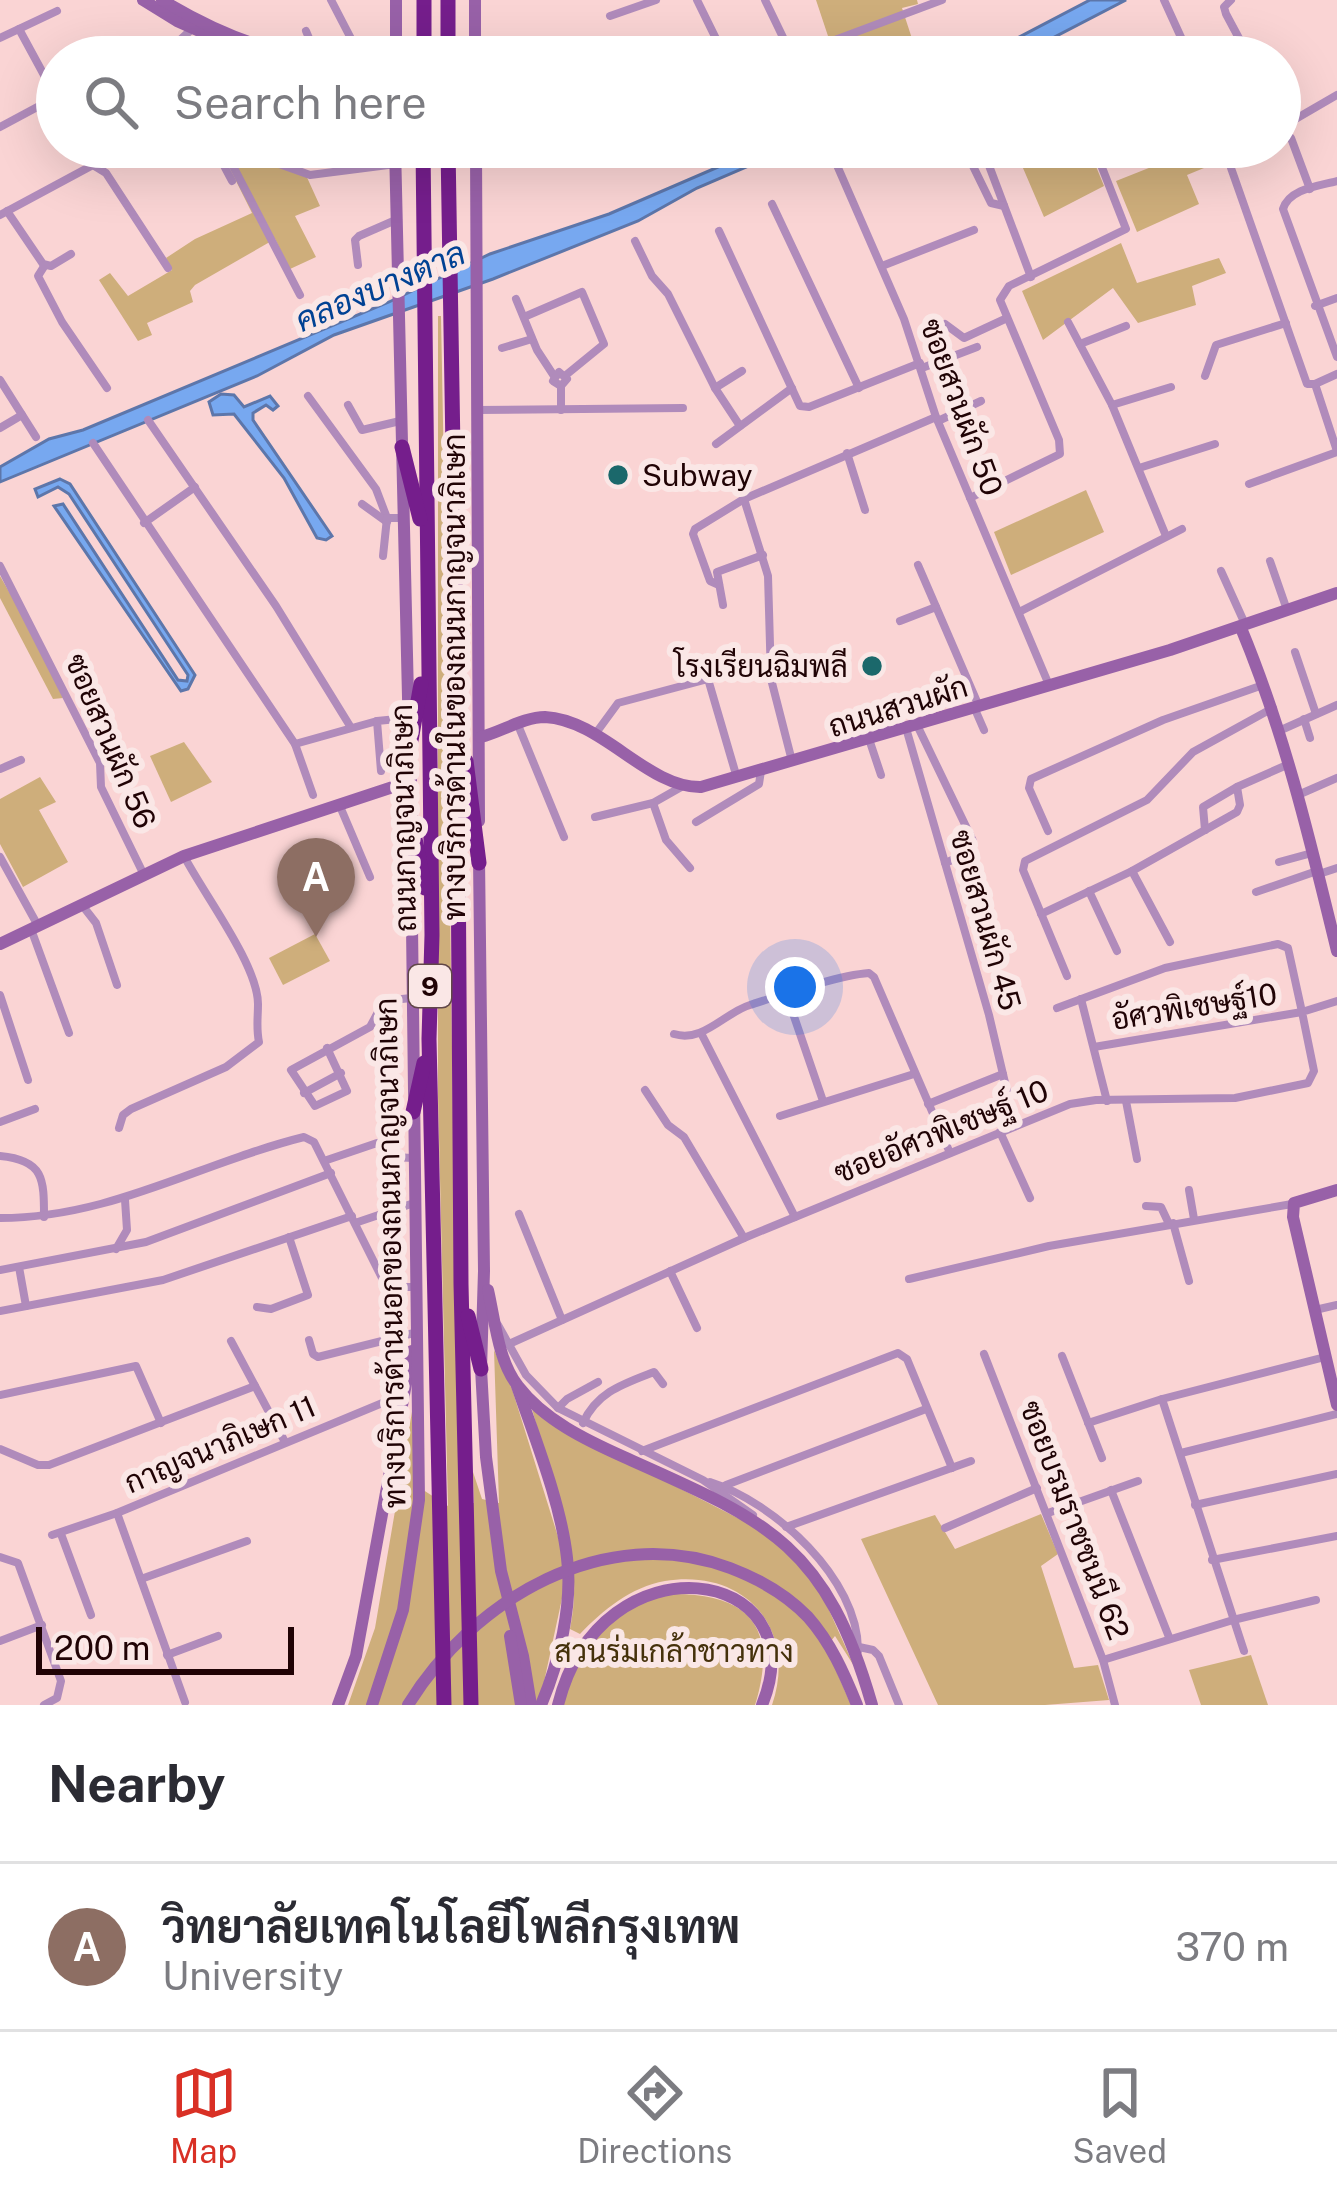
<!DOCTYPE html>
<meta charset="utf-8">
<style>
body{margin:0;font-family:"Public Sans",Sarabun,sans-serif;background:#f7f7f7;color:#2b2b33}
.scale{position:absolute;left:36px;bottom:30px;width:258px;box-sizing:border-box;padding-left:12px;border:6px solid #200305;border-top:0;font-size:33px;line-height:42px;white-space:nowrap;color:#200305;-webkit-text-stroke:9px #fae7e6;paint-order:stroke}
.you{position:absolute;left:795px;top:987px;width:42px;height:42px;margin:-30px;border:9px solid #fff;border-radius:50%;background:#1a73e8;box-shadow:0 0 0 18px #1a73e833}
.badge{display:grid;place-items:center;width:78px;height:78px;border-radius:50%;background:#d93025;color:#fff;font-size:39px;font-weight:700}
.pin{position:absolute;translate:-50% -99px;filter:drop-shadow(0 3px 6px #0008)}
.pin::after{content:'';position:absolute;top:63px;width:42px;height:36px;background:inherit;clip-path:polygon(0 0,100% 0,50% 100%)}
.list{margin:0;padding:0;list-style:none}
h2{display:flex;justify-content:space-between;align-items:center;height:156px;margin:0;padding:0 48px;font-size:51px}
h2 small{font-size:39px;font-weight:400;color:#7c7c81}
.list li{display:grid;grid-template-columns:78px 1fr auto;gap:36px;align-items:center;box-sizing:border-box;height:168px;padding:0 48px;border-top:3px solid #e1e1e2}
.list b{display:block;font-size:45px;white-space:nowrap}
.list p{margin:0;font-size:39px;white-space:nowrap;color:#7c7c81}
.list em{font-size:39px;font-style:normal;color:#7c7c81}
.icon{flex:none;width:66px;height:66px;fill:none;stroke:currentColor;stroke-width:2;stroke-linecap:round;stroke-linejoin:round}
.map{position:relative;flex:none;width:1337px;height:1705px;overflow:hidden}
.search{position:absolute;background:#fff;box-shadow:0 12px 48px #0002;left:36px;right:36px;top:36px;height:132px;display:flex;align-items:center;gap:30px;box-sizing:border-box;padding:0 42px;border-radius:66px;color:#7c7c81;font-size:45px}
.sheet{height:324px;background:#fff}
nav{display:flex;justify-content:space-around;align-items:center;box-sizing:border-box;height:168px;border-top:3px solid #e1e1e2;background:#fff;font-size:33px;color:#7c7c81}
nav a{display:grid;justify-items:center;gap:6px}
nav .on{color:#d93025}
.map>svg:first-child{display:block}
.green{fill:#ceae7b}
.water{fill:#77a8f0;stroke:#5d76aa;stroke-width:3}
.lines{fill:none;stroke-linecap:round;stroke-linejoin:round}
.street{stroke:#b08bbb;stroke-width:8}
.secondary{stroke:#9861a8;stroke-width:12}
.highway{stroke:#751e8c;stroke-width:15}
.poi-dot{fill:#1b686b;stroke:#fae7e6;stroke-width:4.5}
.labels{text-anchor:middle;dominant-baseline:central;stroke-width:12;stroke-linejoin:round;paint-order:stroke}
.shield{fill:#fae7e6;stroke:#614748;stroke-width:3}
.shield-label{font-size:27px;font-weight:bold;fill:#200305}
.street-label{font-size:30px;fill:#200305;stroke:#fae7e6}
.poi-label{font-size:30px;fill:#200305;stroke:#fae7e6;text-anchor:start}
.park-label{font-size:30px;fill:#45310b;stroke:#fae7e6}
.water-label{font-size:33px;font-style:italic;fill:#004294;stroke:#fae7e6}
</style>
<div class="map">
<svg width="1337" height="1705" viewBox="0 0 1337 1705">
<rect width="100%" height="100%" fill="#fad4d4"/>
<!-- green -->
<g class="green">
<polygon points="816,0 917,0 918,4 902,8 918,57 768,57 828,36"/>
<polygon points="219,147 243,147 305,173 320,206 295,216 316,257 290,269 275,239 195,285 190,291 193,302 147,323 152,335 138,341 99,280 110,273 128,296 172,270 166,258 195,239 252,213"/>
<polygon points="1014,147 1031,147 1035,156 1058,147 1088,147 1104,186 1044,217"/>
<polygon points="1175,147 1195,147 1204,168 1187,175 1199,204 1137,232 1116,181 1179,156"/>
<polygon points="1121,243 1137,283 1219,258 1226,273 1192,286 1196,305 1138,323 1113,288 1043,340 1022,291"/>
<path d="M438,316H441C449,712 451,1108 460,1504L474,1503L473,1472L482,1499L499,1503L494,1350L512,1389L564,1556L566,1580L539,1705H348L375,1628L414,1400V1484L448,1506L438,1096Z"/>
<polygon points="1086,490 1104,532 1011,575 994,532"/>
<polygon points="0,576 36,638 63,698 53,699 0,598"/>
<polygon points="184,742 212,782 171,802 150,756"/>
<polygon points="40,777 56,802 39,810 68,862 23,887 0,844 0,799"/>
<polygon points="315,934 330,961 283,985 269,958"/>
<path d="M532,1409L552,1423L771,1535L817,1583L854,1666L835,1636L826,1647L851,1705H772C798,1629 745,1568 665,1581C631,1587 603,1610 580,1634L570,1629C586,1551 552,1484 532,1409Z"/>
<polygon points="1041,1514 1058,1554 1041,1566 1074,1668 1098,1665 1109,1700 1045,1705 938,1705 861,1539 935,1515 955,1549"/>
<path d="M674,1594C752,1594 778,1630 755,1705H562C580,1650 612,1604 674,1594Z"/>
<polygon points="1251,1655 1268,1705 1201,1705 1189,1670"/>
</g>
<!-- water -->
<g class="water">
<polygon points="1090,0 1126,0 1016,57 981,57"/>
<polygon points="793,147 697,188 638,221 493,279 334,335 257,376 0,482 0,467 49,439 83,430 389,302 490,254 609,214 762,148"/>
<polygon points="221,394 234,395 244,407 270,396 278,406 273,410 266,405 253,413 253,420 332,536 326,540 317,538 284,478 234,414 213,415 209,402"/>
<polygon points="60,479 70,484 195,675 188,689 181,691 54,506 63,504 178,680 187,681 188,675 69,494 58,487 38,497 35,489"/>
</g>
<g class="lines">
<!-- street -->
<g class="street">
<polyline points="331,0 359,54"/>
<polyline points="697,0 725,57"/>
<polyline points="765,0 792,56"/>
<polyline points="1164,0 1190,57"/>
<polyline points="1231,0 1224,7 1226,14 1249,57"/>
<polyline points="610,16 656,0"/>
<polyline points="19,29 57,99"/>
<polyline points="306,31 317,57"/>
<polyline points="0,38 57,11"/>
<polyline points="792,56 942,0"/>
<polyline points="173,57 179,41 192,29"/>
<polyline points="0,127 56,97"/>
<polyline points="1280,128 1337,95"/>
<polyline points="1291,138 1310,189"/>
<polyline points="83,147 93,165 106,173 168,268"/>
<polyline points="214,147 232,181"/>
<polyline points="829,147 904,319 936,417 1049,685"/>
<polyline points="982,147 1031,277"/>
<polyline points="1236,147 1231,168 1307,384 1315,384 1337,451"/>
<polyline points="960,163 971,162 991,203 1004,206"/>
<path d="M1337,181C1318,186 1289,189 1283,209L1337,357"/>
<polyline points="772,204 859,388"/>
<polyline points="7,211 43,264 51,266 71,254"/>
<polyline points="0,215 93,165"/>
<polyline points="719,231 800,406 809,407 920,363"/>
<polyline points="635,241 652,276 668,294 715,388 740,426"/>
<polyline points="45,265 38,276 62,322 107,388"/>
<polyline points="358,265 355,240 359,236 398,219"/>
<polyline points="882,266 974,230"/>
<polyline points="300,295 233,166 234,155 246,152 310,175 396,164"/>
<polyline points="516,299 537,350 554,376"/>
<polyline points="1315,306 1337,298"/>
<polyline points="524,317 582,292 604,344 566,375"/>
<polyline points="1068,322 1112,405 1166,536"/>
<polyline points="945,324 964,338 1005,319"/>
<polyline points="1080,344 1126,326"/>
<polyline points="502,348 532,339"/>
<polyline points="922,368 977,347"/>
<polyline points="1205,376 1216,345 1286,323"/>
<polyline points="0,380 36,437"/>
<polyline points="1315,384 1337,374"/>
<polyline points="715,388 742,371"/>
<polyline points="308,396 376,489 387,518 402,518"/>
<polyline points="348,405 362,430 400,421"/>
<polyline points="1112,405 1171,387"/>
<polyline points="477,410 683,408"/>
<polyline points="561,410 561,386 567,379 559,372 553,381 561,386"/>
<polyline points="148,420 276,606 350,726"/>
<polyline points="938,421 981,401"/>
<polyline points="0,428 22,415"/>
<polyline points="93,443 295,744 313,795"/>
<polyline points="716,444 792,388"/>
<polyline points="847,453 865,510"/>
<polyline points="1139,468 1215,444"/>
<polyline points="1249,484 1337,452"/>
<polyline points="970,498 1060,454 1059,440 1000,300 1009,286 1126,229 1094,147"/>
<polyline points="744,499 768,576 771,679 792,761"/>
<polyline points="362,504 387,522"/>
<polyline points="144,523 195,487"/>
<polyline points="383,556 387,518"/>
<polyline points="1270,561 1287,610"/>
<polyline points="918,565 978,704"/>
<polyline points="0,566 100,763 101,787 143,873"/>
<polyline points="1221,571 1245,624"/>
<polyline points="719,585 710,581 693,534 695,529 744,499 936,417"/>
<polyline points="723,605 717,572 763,555"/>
<polyline points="1021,611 1182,529"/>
<polyline points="900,621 936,607"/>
<polyline points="1295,652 1316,714"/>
<polyline points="974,707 984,730"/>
<polyline points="1304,719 1310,738"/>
<polyline points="518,725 564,837"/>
<polyline points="917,725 973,841 964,855 945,863"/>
<polyline points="906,728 989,1015 1015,1125"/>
<polyline points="1281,730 1337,705"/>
<polyline points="596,733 618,703 708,679 737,778"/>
<polyline points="869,739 881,775"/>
<polyline points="295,744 377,721"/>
<polyline points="0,769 21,760"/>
<polyline points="381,771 377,721 407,718"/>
<polyline points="1298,795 1337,778"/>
<polyline points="653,803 666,840 690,868"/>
<polyline points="339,804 370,877"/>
<polyline points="595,817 653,803 683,786"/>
<polyline points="696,822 759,784 761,771"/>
<polyline points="1205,830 1203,807 1237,787"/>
<polyline points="1048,831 1029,788 1031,779 1163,720 1263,685"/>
<polyline points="0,857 37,924"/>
<polyline points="1279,862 1312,853"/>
<polyline points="1132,871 1170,942"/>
<polyline points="1319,874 1337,868"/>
<polyline points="1089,891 1117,951"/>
<polyline points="1256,892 1317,871"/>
<polyline points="82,905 96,923 117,985"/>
<polyline points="1041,914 1132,871 1237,812 1240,805 1237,787 1289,764"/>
<polyline points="31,929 69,1033"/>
<polyline points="1067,976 1023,870 1025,861 1147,800 1193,752 1273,708"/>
<polyline points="0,995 28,1080"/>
<polyline points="787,996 823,1101"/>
<polyline points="1081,999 1107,1101"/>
<polyline points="1057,1008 1165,968 1278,944 1288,948 1302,1012 1094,1047"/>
<polyline points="701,1033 795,1217"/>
<path d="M674,1034C703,1043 724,1013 750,1005C781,995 839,975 869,973L874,977L950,1153"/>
<polyline points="327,1048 347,1091 315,1106 291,1070 370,1027 384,1001 411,998"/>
<polyline points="645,1090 668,1125 684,1137 744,1238"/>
<polyline points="304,1093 341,1073"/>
<polyline points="1126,1101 1137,1159"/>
<polyline points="928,1104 1003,1074"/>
<polyline points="780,1116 914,1074"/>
<polyline points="0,1122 35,1109"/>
<path d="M119,1128L123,1115L131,1109L226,1067L259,1042C256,1028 258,1018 258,1004C258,965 203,893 184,856"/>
<polyline points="1000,1132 1030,1198"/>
<path d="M0,1156C44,1160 44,1179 44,1217"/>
<polyline points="324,1161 377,1143 392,1157 413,1158"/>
<polyline points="1189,1190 1194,1219"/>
<polyline points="1146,1206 1161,1207 1169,1224"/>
<polyline points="519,1214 562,1320"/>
<path d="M0,1218C111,1218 199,1163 304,1137L314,1142L384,1282L392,1287H415"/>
<polyline points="355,1223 414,1203"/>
<polyline points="1173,1223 1189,1281"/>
<polyline points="116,1249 127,1230 125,1200"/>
<polyline points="19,1267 26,1306"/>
<polyline points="0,1270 146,1242 331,1173"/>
<polyline points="670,1271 697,1328"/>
<polyline points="909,1279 1049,1246 1292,1204"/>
<polyline points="257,1307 271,1309 308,1295 289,1237"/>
<polyline points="1315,1310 1337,1305"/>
<polyline points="0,1311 163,1280 352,1216"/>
<polyline points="498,1325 526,1375 558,1408 703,1480 753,1515"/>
<polyline points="309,1340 313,1354 318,1357 414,1333"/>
<polyline points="231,1341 285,1442"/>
<polyline points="509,1344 744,1238 1070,1104 1096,1100 1235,1098 1308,1083 1314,1071 1302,1012 1337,1001"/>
<polyline points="984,1354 1103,1660 1115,1705"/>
<polyline points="1062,1356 1102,1458"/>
<polyline points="0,1395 136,1366 161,1423"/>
<polyline points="1162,1399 1244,1651"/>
<polyline points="558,1408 567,1399 598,1382"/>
<path d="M583,1423C597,1392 623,1384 654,1372L663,1384"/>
<polyline points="1088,1423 1162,1399 1325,1357"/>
<polyline points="0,1449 38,1465 49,1465 255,1386"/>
<polyline points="642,1451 898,1353 907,1359 952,1468"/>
<polyline points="1181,1453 1337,1414"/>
<path d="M710,1482C774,1502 859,1579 858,1651"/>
<polyline points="726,1485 926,1409"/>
<polyline points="1111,1490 1169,1637"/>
<polyline points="1195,1505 1337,1474"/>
<polyline points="117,1513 185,1702"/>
<polyline points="1048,1513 1138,1481"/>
<polyline points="786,1527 971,1461"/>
<polyline points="945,1528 1037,1488"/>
<polyline points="61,1534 91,1615"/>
<polyline points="52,1535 117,1513 392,1399 405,1398"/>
<polyline points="0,1557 18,1563 61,1681 57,1698 44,1705"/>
<polyline points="1212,1560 1337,1536"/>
<polyline points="141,1579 247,1541"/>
<polyline points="0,1641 42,1625"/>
<polyline points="859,1647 873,1650 879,1656 899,1705"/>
<polyline points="167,1655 218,1636"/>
<polyline points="1103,1660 1233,1620 1316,1600"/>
</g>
<!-- secondary -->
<g class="secondary">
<polyline points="143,0 177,21 258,57"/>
<path d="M162,0C206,27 252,47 302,57"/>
<polyline points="396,0 396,57"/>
<polyline points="340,57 395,46"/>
<polyline points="475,57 475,0"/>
<polyline points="395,147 411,824"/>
<polyline points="476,147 479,821"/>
<path d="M1241,628C1285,734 1310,840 1337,951"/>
<path d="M481,737C501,732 524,717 545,717C603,720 647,788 701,787L1170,650L1337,593"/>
<polyline points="479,859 484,1271 481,1369 486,1457 501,1571 523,1656 531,1705"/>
<polyline points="0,944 184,856 411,781"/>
<polyline points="1337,1190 1294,1203 1293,1217 1337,1405"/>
<path d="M488,1290C495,1320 498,1361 518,1386C544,1420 586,1440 624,1457C768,1521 826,1544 872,1705"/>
<path d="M517,1386C535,1439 561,1503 567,1558C573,1604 559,1663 541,1705"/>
<polyline points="510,1636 521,1705"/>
<polyline points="338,1705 356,1656 412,1351"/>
<polyline points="372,1705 403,1610 419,1500 411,844"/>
<path d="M408,1705C473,1599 605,1521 730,1568C759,1579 786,1594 808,1617C831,1643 844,1673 857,1705"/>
<path d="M558,1705C601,1533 819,1566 762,1705"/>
</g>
<!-- highway -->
<g class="highway">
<polyline points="424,57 424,0"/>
<polyline points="448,57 448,0"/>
<polyline points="423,147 432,935 429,1039 444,1705"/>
<polyline points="448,147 457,693 461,1284 471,1705"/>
<polyline points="402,447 420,519"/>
<polyline points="410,746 421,684"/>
<polyline points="466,761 479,863"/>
<polyline points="411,819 425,888"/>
<polyline points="413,1112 424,1063"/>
<polyline points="468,1316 481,1369"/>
</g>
</g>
<!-- markers -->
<g class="poi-dot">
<circle cx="618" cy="475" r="12"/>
<circle cx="872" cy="666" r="12"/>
</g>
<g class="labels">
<!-- shield labels -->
<rect class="shield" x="409" y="965" width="42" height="42" rx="9"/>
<g class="shield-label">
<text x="430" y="986">9</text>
</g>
<!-- street labels -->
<g class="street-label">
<text transform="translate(962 407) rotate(70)">ซอยสวนผัก 50</text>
<text transform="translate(454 677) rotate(-90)">ทางบริการด้านในของถนนกาญจนาภิเษก</text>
<text transform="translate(898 706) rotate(-17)">ถนนสวนผัก</text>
<text transform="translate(111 741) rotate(67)">ซอยสวนผัก 56</text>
<text transform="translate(403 818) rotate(-91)">ถนนกาญจนาภิเษก</text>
<text transform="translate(986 920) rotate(74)">ซอยสวนผัก 45</text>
<text transform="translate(1194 1006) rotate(-9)">อัศวพิเชษฐ์10</text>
<text transform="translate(941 1131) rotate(-22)">ซอยอัศวพิเชษฐ์ 10</text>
<text transform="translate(390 1253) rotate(-91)">ทางบริการด้านนอกของถนนกาญจนาภิเษก</text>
<text transform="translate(220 1444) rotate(-23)">กาญจนาภิเษก 11</text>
<text transform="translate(1075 1520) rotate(69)">ซอยบรมราชชนนี 62</text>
</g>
<!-- poi labels -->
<g class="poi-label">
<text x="642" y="475">Subway</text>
<text x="848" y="666" text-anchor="end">โรงเรียนฉิมพลี</text>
</g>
<!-- park labels -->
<g class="park-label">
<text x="674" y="1651">สวนร่มเกล้าชาวทาง</text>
</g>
<!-- water labels -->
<g class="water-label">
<text transform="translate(380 286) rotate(-23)">คลองบางตาล</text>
</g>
</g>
</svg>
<div class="scale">200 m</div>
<div class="you"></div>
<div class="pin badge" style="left:316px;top:937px;background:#8d6e63">A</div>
<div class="search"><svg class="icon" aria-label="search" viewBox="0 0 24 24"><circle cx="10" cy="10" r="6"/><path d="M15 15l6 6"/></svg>Search here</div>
</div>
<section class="sheet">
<h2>Nearby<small></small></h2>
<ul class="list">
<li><span class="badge" style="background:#8d6e63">A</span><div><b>วิทยาลัยเทคโนโลยีโพลีกรุงเทพ</b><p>University</p></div><em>370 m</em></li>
</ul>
</section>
<nav>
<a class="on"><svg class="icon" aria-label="map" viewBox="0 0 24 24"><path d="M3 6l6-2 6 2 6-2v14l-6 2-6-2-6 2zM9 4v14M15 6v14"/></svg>Map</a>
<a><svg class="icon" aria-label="directions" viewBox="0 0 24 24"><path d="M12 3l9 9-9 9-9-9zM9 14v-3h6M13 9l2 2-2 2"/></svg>Directions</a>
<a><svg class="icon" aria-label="saved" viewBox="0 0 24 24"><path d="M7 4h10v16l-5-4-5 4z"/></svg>Saved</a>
</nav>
